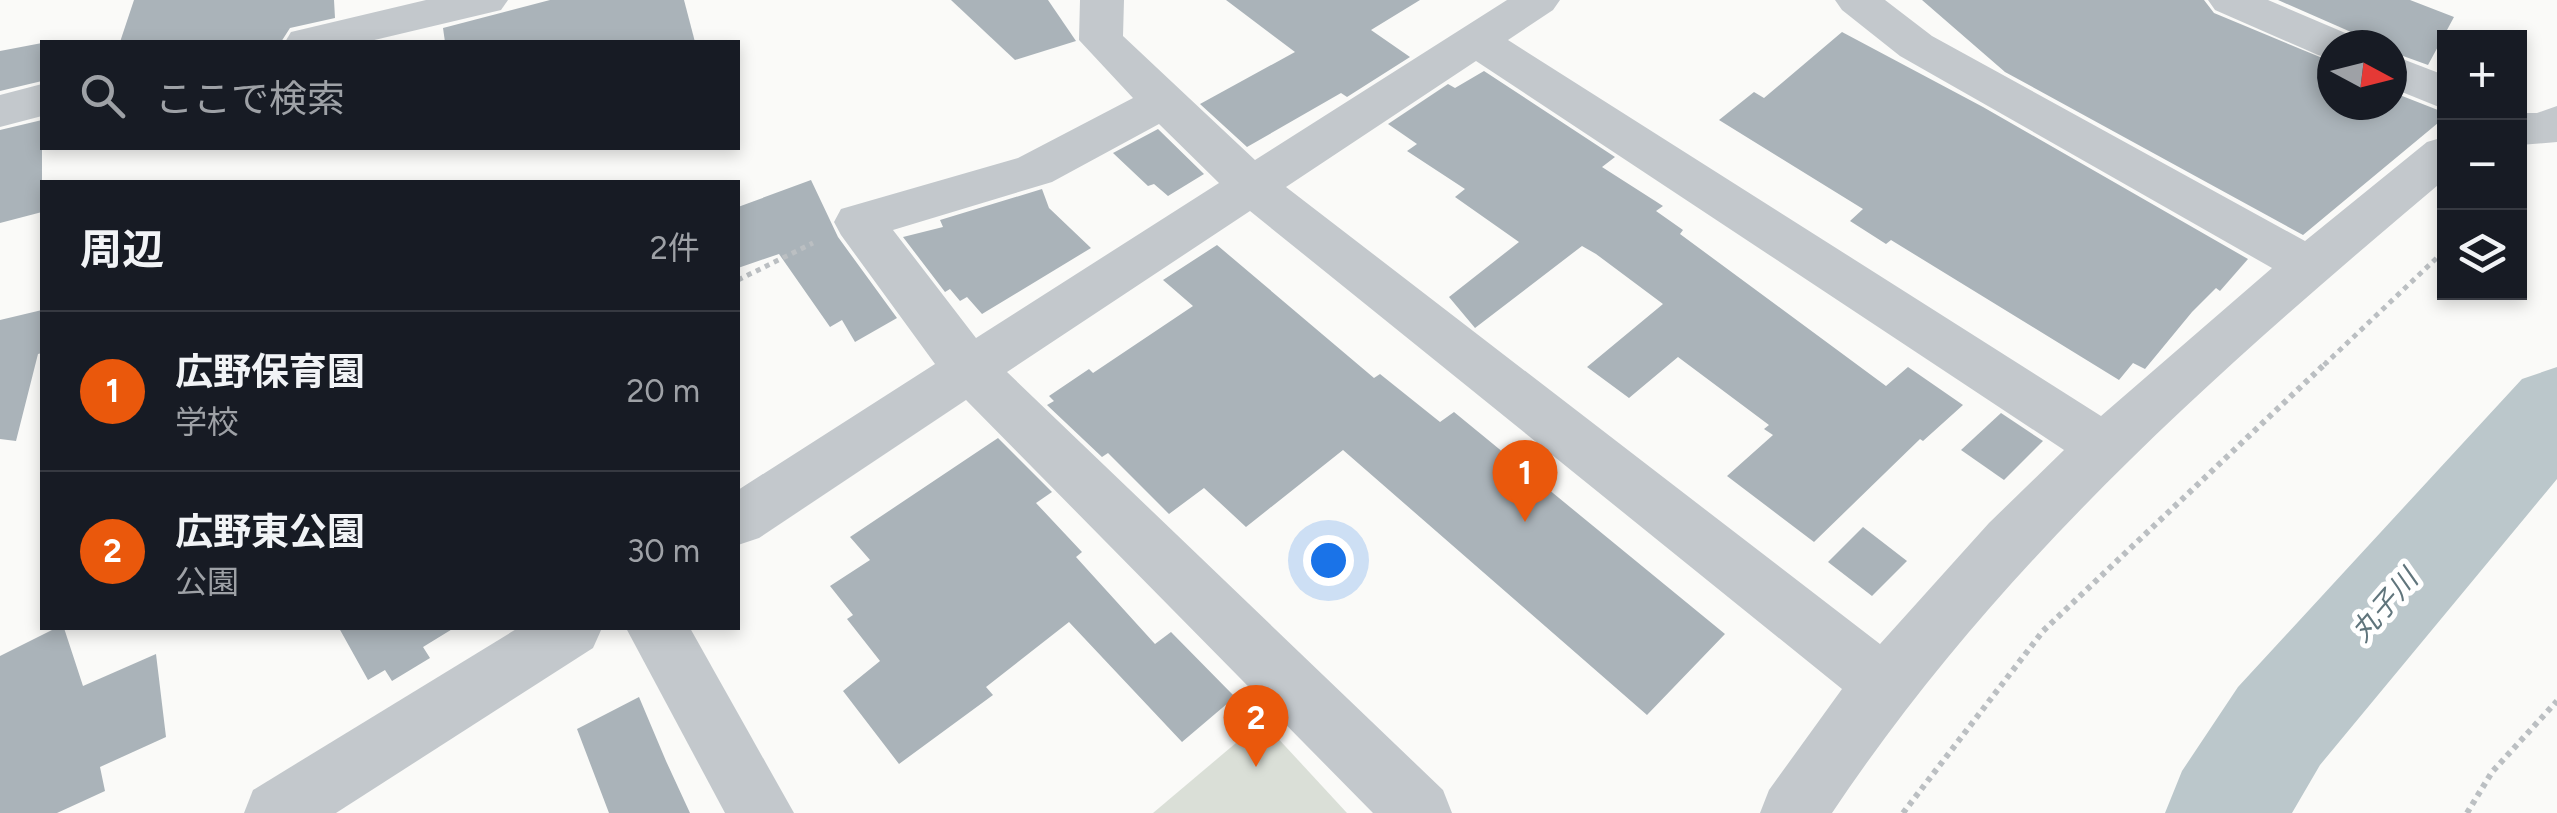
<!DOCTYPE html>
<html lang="ja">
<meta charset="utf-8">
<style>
body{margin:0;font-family:Figtree,"Noto Sans JP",sans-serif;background:#20242c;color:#f1f3f6}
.controls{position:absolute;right:30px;top:30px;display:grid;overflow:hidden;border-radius:0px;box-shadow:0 5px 15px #0003}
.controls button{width:90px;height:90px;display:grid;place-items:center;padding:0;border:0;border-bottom:2px solid #363941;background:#171b24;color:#f1f3f6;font:50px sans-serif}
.compass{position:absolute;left:2317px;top:30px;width:90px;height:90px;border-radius:50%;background:#171b24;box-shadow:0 5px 15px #0003;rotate:97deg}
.you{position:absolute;left:1328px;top:560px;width:35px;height:35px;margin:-25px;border:8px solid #fff;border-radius:50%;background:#1a73e8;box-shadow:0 0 0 15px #1a73e833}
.badge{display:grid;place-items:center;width:65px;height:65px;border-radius:50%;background:#ea580c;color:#fff;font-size:32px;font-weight:700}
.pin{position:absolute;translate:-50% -82px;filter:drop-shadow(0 2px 5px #0008)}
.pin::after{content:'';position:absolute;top:52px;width:35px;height:30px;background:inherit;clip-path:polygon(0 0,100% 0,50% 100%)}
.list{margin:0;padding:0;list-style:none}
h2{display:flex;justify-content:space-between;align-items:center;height:130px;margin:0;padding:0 40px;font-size:42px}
h2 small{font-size:32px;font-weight:400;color:#9ea1a6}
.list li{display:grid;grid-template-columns:65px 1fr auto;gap:30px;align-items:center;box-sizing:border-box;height:160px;padding:0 40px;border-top:2px solid #363941}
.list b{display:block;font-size:38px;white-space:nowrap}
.list p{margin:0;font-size:32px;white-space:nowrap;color:#9ea1a6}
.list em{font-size:32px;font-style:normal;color:#9ea1a6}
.icon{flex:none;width:55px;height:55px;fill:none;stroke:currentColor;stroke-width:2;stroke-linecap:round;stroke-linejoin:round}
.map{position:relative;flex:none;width:2557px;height:813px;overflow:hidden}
.search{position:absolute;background:#171b24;box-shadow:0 5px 15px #0003;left:40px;top:40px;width:700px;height:110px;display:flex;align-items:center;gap:25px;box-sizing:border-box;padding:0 35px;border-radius:0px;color:#9ea1a6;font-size:38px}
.panel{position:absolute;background:#171b24;box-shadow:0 5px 15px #0003;left:40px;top:180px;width:700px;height:450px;border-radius:0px}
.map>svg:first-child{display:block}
.green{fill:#dadfd7}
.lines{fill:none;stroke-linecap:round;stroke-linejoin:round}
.river{fill:#bbc7cb;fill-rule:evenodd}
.building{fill:#aab3b9}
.path-far1{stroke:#bbbfc2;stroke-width:5;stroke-dasharray:5 5;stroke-linecap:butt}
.path{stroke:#bbbfc2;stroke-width:6;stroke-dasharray:5 5;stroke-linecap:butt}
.minor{fill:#c3c8cc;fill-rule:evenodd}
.labels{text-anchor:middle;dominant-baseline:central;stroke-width:10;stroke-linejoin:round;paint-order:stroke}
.water-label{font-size:28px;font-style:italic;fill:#60757c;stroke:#fff}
</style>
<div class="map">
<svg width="2557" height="813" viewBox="0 0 2557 813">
<rect width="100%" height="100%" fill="#fafaf8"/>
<!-- green -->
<polygon class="green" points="1262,721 1347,813 1153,813"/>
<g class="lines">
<!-- river -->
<polygon class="river" points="2557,367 2557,479 2320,765 2292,813 2165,813 2182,771 2238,687 2522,379"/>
</g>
<!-- building -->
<g class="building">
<polygon points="134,0 334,0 335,18 290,28 281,42 120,42"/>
<polygon points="550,0 684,0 695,42 445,42 443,28"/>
<polygon points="951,0 1048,0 1076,41 1015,60"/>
<polygon points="1226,0 1420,0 1371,30 1410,57 1347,97 1341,93 1247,147 1200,104 1295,52"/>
<polygon points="1922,0 2204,0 2214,13 2332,62 2332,105 2392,105 2392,92 2443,112 2444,118 2303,235 2005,72"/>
<polygon points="2278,0 2410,0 2454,17 2428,65 2392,52 2392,45 2360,45 2351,32"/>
<polygon points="1842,32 1983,107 2248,259 2220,291 2216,288 2192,312 2145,369 2133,363 2119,380 1891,240 1886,244 1850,221 1863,209 1719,120 1754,92 1764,98"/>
<polygon points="42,43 42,81 0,91 0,51"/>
<polygon points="1484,71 1615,157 1602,167 1663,206 1656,211 1683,230 1680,234 1886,386 1908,367 1963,405 1923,441 1920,439 1814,542 1727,476 1773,435 1764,429 1769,425 1678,357 1629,398 1587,367 1663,304 1596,254 1582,246 1475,328 1449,297 1519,242 1455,197 1465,189 1407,151 1417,144 1388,124 1448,84 1455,88"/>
<polygon points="42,120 42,212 0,223 0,130"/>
<polygon points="1158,129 1204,174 1168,196 1154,184 1148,186 1113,153"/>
<polygon points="811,180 838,237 897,318 855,342 842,320 830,327 779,254 738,268 738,207"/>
<polygon points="1042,189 1049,208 1091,248 982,314 967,297 960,301 950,289 945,292 903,237 943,227 940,220"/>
<polygon points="1217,245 1374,378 1380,374 1440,422 1454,412 1725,634 1647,715 1343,450 1246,527 1204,488 1169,514 1108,453 1102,457 1047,405 1054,401 1049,396 1089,369 1093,373 1193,306 1163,280"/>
<polygon points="42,310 42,353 38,354 16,441 0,439 0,320"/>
<polygon points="2001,413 2043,441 2004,480 1961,450"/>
<polygon points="998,438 1052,492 1036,503 1082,552 1076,557 1155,644 1171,632 1235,697 1182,742 1069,622 986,687 993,695 899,764 843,691 880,661 847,619 853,615 830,586 870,560 850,537"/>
<polygon points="1863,527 1907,561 1872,596 1828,562"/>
<polygon points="56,628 64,628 83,686 156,654 166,737 100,767 105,791 57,813 0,813 0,656"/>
<polygon points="339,628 454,628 423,647 430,658 392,681 385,670 368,680"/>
<polygon points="639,697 666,761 690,813 609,813 577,729"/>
</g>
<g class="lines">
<!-- path-far1 -->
<g class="path-far1">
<polyline points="738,280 813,243"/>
<polyline points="2324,365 2444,251"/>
</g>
<!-- path -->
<g class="path">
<polyline points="1903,813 2043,631 2327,362"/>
<polyline points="2467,813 2492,772 2557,701"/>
</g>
<!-- minor -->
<g class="minor">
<polygon points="426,0 508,0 501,10 366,42 285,42 291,32"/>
<path d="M1080,0H1124L1123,36L1255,160L1507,0H1560L1553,10L1508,40L2101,416L2272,268L1900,56L1842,10L1835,0H1885L1932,36L2305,241L2427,142L2444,137V180C2216,372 1999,563 1832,813H1760L1769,790L1842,689L1250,211L1007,372L1443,790L1452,813H1373L966,400L759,538L738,545V490L935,364L841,235L834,222L841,209L1018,158L1133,98L1079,40ZM1476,61L2064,450L1989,523L1880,644L1286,187ZM1159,124L1219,183L976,338L893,230L1052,182Z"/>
<polygon points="2208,0 2268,0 2350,35 2356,45 2332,45 2332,59 2318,55 2215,10"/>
<polygon points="2392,55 2444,75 2444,109 2392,88"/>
<polygon points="42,84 42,116 0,127 0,95"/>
<polygon points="2557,106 2557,142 2520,145 2520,113 2537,113"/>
<polygon points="518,628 602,628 593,648 336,813 244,813 253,790"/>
<polygon points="626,628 690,628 794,813 725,813"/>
</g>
</g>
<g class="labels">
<!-- water labels -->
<g class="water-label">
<text transform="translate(2384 605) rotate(-49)">丸子川</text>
</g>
</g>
</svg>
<div class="controls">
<button>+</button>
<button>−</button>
<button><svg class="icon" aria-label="layers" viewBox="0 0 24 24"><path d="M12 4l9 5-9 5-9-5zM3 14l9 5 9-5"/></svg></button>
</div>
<svg class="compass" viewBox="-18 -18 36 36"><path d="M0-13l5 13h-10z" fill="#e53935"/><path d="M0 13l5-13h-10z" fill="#9ea1a6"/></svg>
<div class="you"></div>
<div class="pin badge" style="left:1525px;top:522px">1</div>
<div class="pin badge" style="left:1256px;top:767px">2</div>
<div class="search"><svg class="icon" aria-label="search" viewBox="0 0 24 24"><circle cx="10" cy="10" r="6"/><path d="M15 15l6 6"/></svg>ここで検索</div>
<section class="panel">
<h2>周辺<small>2件</small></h2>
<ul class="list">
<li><span class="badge">1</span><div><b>広野保育園</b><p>学校</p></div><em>20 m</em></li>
<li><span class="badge">2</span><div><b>広野東公園</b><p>公園</p></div><em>30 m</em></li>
</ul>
</section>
</div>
